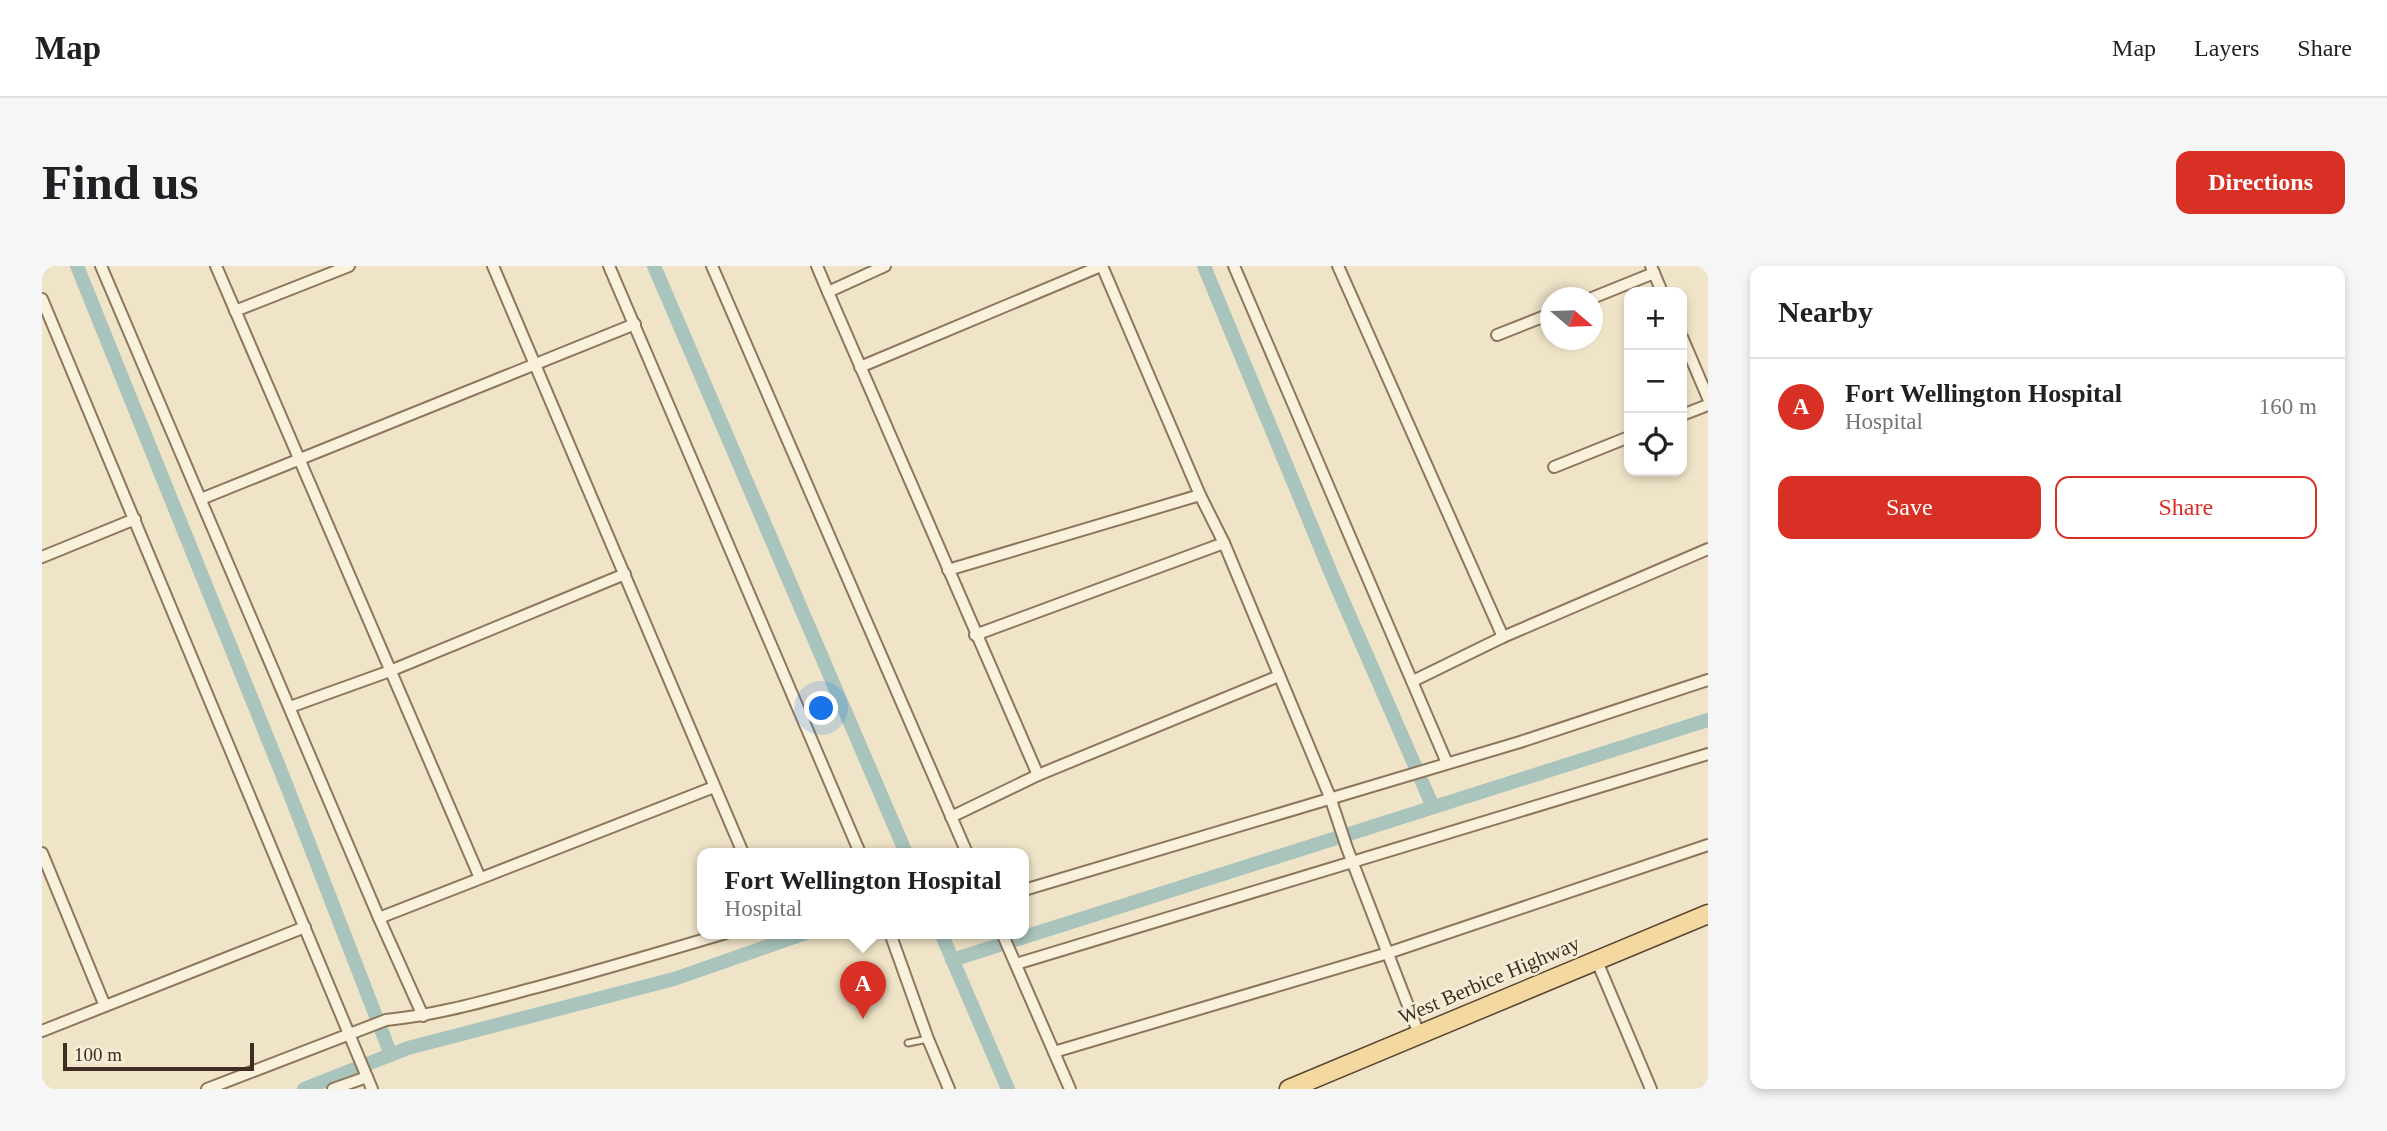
<!DOCTYPE html>
<meta charset="utf-8">
<style>
body{margin:0;font-family:Georgia,serif;background:#f6f6f6;color:#202124}
.controls{position:absolute;right:21px;top:21px;display:grid;overflow:hidden;border-radius:14px;box-shadow:0 4px 10px #0003}
.controls button{width:63px;height:63px;display:grid;place-items:center;padding:0;border:0;border-bottom:2px solid #e0e0e0;background:#fff;color:#202124;font:35px sans-serif}
.compass{position:absolute;left:1498px;top:21px;width:63px;height:63px;border-radius:50%;background:#fff;box-shadow:0 4px 10px #0003;rotate:109deg}
.scale{position:absolute;left:21px;bottom:18px;width:191px;box-sizing:border-box;padding-left:7px;border:4px solid #3d2e20;border-top:0;font-size:19px;line-height:24px;white-space:nowrap;color:#3d2e20;-webkit-text-stroke:5px #f7eed8;paint-order:stroke}
.you{position:absolute;left:780px;top:443px;width:24px;height:24px;margin:-18px;border:5px solid #fff;border-radius:50%;background:#1a73e8;box-shadow:0 0 0 10px #1a73e833}
.badge{display:grid;place-items:center;width:46px;height:46px;border-radius:50%;background:#d93025;color:#fff;font-size:23px;font-weight:700}
.pin{position:absolute;translate:-50% -58px;filter:drop-shadow(0 2px 4px #0008)}
.pin::after{content:'';position:absolute;top:37px;width:24px;height:21px;background:inherit;clip-path:polygon(0 0,100% 0,50% 100%)}
.popup{position:absolute;left:655px;top:582px;width:332px;height:91px;box-sizing:border-box;display:grid;place-content:center;border-radius:14px;background:#fff;filter:drop-shadow(0 2px 5px #0005);font-size:23px;white-space:nowrap;color:#757577}
.popup b{font-size:26px;color:#202124}
.popup::after{content:'';position:absolute;left:50%;top:100%;margin-left:-14px;border:14px solid transparent;border-top-color:#fff}
.list{margin:0;padding:0;list-style:none}
h2{display:flex;justify-content:space-between;align-items:center;height:91px;margin:0;padding:0 28px;font-size:30px}
h2 small{font-size:23px;font-weight:400;color:#757577}
.list li{display:grid;grid-template-columns:46px 1fr auto;gap:21px;align-items:center;box-sizing:border-box;height:98px;padding:0 28px;border-top:2px solid #e0e0e0}
.list b{display:block;font-size:26px;white-space:nowrap}
.list p{margin:0;font-size:23px;white-space:nowrap;color:#757577}
.list em{font-size:23px;font-style:normal;color:#757577}
.actions{display:flex;gap:14px;padding:21px 28px}
.actions a{flex:1;padding:16px 0;border:2px solid #d93025;border-radius:14px;text-align:center;font-size:24px;color:#d93025}
.actions .main{background:#d93025;color:#fff}
.icon{flex:none;width:38px;height:38px;fill:none;stroke:currentColor;stroke-width:2;stroke-linecap:round;stroke-linejoin:round}
.map{position:relative;flex:none;width:1666px;height:823px;overflow:hidden;border-radius:14px}
header{display:flex;align-items:center;gap:42px;box-sizing:border-box;height:98px;padding:0 35px;background:#fff;border-bottom:2px solid #e0e0e0}
header strong{font-size:33px}
nav{display:flex;gap:38px;margin-inline-start:auto;font-size:24px}
.intro{display:flex;align-items:center;justify-content:space-between;box-sizing:border-box;height:168px;padding:0 42px}
h1{margin:0;font-size:49px}
.button{padding:18px 32px;border-radius:14px;background:#d93025;color:#fff;font-size:24px;font-weight:700}
main{display:flex;gap:42px;padding:0 42px}
aside{flex:1;background:#fff;border-radius:14px;box-shadow:0 4px 10px #0003}
.map>svg:first-child{display:block}
.lines{fill:none;stroke-linecap:round;stroke-linejoin:round}
.canal{stroke:#a9c4bc;stroke-width:14}
.lane-casing{stroke:#8d765c;stroke-width:9}
.street-casing{stroke:#8d765c;stroke-width:14}
.primary-casing{stroke:#5b4430;stroke-width:21}
.lane{stroke:#faf1dc;stroke-width:5}
.street{stroke:#faf1dc;stroke-width:10}
.primary{stroke:#f3d9a0;stroke-width:18}
.labels{text-anchor:middle;dominant-baseline:central;stroke-width:5;stroke-linejoin:round;paint-order:stroke}
.street-label{font-size:21px;fill:#3d2e20;stroke:#f7eed8}
</style>
<header>
<strong>Map</strong>
<nav><a>Map</a><a>Layers</a><a>Share</a></nav>
</header>
<div class="intro"><h1>Find us</h1><a class="button">Directions</a></div>
<main>
<div class="map">
<svg width="1666" height="823" viewBox="0 0 1666 823">
<rect width="100%" height="100%" fill="#f0e4c8"/>
<g class="lines">
<!-- canal -->
<g class="canal">
<polyline points="35,0 244,518 349,789"/>
<polyline points="612,0 864,587"/>
<polyline points="1162,0 1291,312 1391,541"/>
<polyline points="899,667 966,823"/>
<polyline points="910,694 1666,454"/>
<polyline points="262,823 366,782 632,713 764,667"/>
</g>
<defs>
<polyline id="lane" points="866,777 886,773"/>
<g id="street">
<polyline points="59,0 337,652 381,750"/>
<polyline points="174,0 438,612"/>
<polyline points="451,0 701,587"/>
<polyline points="567,0 818,587"/>
<polyline points="670,0 925,587"/>
<polyline points="775,0 786,26"/>
<polyline points="843,0 786,26 996,509 909,551"/>
<polyline points="1060,0 1158,229 1182,277 1288,531 1305,582 1377,768"/>
<polyline points="1192,0 1405,497"/>
<polyline points="1296,0 1461,371"/>
<polyline points="1609,0 1620,26"/>
<polyline points="1550,32 1612,7"/>
<polyline points="0,33 330,823"/>
<polyline points="193,45 307,0"/>
<polyline points="1455,69 1508,48"/>
<polyline points="1640,71 1666,132"/>
<polyline points="818,101 1059,0"/>
<polyline points="1640,149 1666,139"/>
<polyline points="1512,201 1587,171"/>
<polyline points="159,233 593,58"/>
<polyline points="0,291 93,253"/>
<polyline points="906,304 1158,229"/>
<polyline points="933,369 1182,277"/>
<polyline points="1371,415 1461,371 1666,283"/>
<polyline points="248,441 348,405 583,308"/>
<polyline points="996,509 1237,410"/>
<polyline points="0,587 63,740"/>
<polyline points="982,624 1478,476 1666,414"/>
<polyline points="337,652 672,521"/>
<polyline points="848,667 886,773 907,823"/>
<polyline points="960,667 1028,823"/>
<polyline points="1554,693 1609,823"/>
<polyline points="974,698 1666,488"/>
<polyline points="0,765 263,661"/>
<polyline points="1012,786 1346,687 1666,579"/>
<path d="M165,823L344,754C395,749 443,735 492,722C556,705 620,686 684,667"/>
<polyline points="291,823 325,811"/>
</g>
<polyline id="primary" points="1247,823 1666,648"/>
</defs>
<!-- lane casing -->
<use href="#lane" class="lane-casing"/>
<!-- street casing -->
<use href="#street" class="street-casing"/>
<!-- primary casing -->
<use href="#primary" class="primary-casing"/>
<!-- lane -->
<use href="#lane" class="lane"/>
<!-- street -->
<use href="#street" class="street"/>
<!-- primary -->
<use href="#primary" class="primary"/>
</g>
<g class="labels">
<!-- street labels -->
<g class="street-label">
<text transform="translate(1447 714) rotate(-23)">West Berbice Highway</text>
</g>
</g>
</svg>
<div class="controls">
<button>+</button>
<button>−</button>
<button><svg class="icon" aria-label="locate" viewBox="0 0 24 24"><circle cx="12" cy="12" r="6"/><path d="M12 2v4M12 18v4M2 12h4M18 12h4"/></svg></button>
</div>
<svg class="compass" viewBox="-18 -18 36 36"><path d="M0-13l5 13h-10z" fill="#e53935"/><path d="M0 13l5-13h-10z" fill="#757577"/></svg>
<div class="scale">100 m</div>
<div class="you"></div>
<div class="pin badge" style="left:821px;top:753px">A</div>
<div class="popup"><b>Fort Wellington Hospital</b>Hospital</div>
</div>
<aside>
<h2>Nearby<small></small></h2>
<ul class="list">
<li><span class="badge">A</span><div><b>Fort Wellington Hospital</b><p>Hospital</p></div><em>160 m</em></li>
</ul>
<div class="actions"><a class="main">Save</a><a>Share</a></div>
</aside>
</main>
